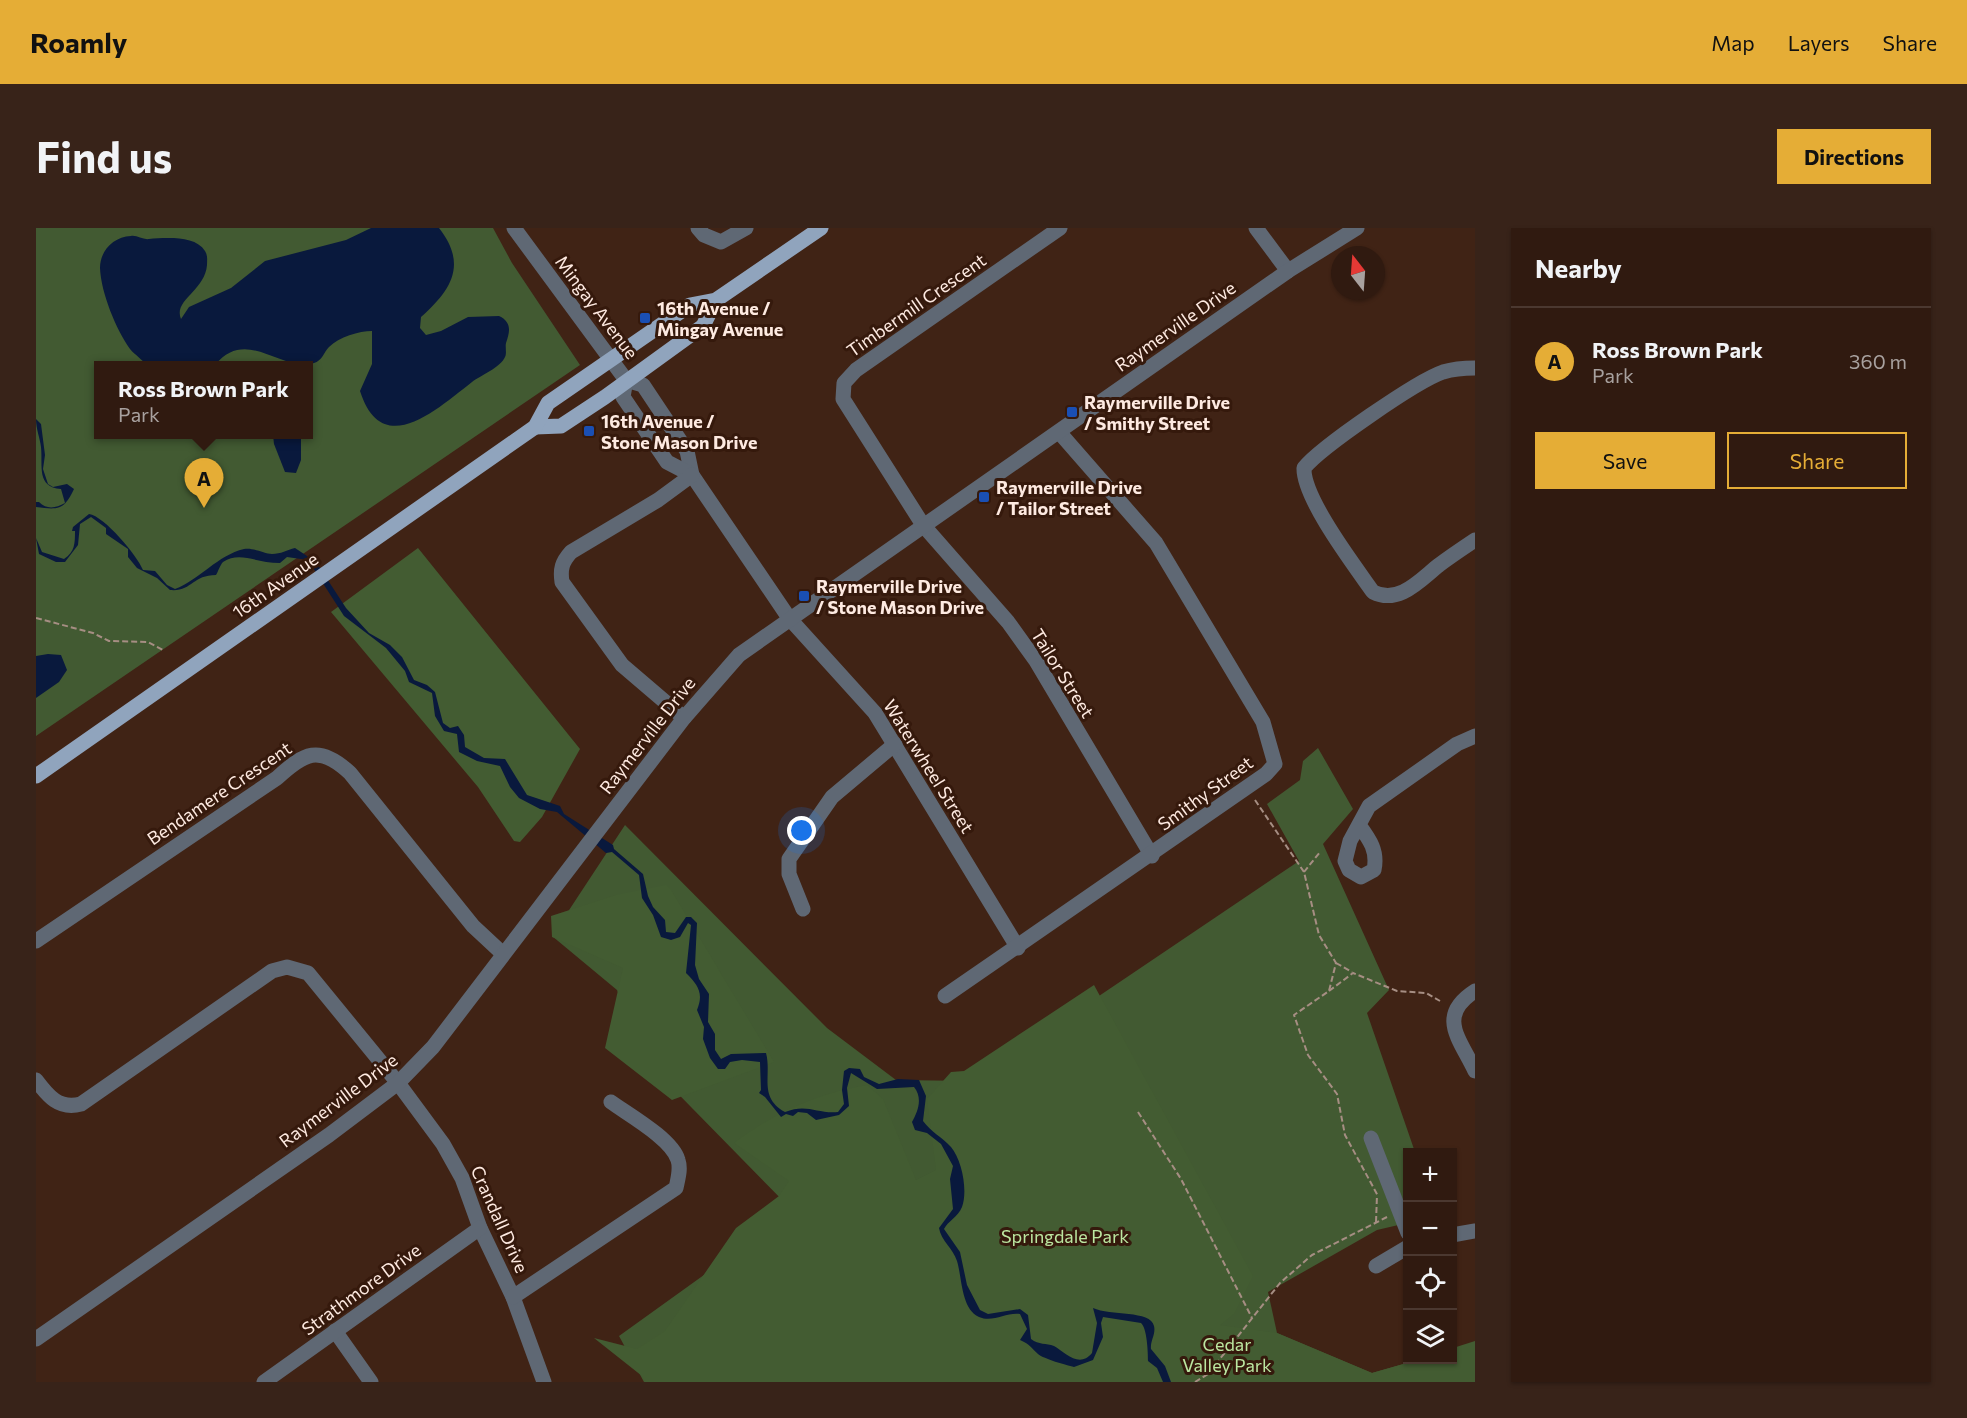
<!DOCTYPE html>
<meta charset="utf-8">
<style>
body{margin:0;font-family:Commissioner,sans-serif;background:#382319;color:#f1f3f6}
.controls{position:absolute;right:18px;bottom:18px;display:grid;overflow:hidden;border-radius:0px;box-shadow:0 2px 4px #0004}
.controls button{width:54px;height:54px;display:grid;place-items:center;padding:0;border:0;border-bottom:2px solid #4b3830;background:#301a10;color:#f1f3f6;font:30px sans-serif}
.compass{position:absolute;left:1295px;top:18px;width:54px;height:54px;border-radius:50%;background:#301a10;box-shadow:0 2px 4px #0004;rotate:343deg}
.you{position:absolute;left:766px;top:603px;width:21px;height:21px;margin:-15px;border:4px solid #fff;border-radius:50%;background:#1a73e8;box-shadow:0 0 0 9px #1a73e833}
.badge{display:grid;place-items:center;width:39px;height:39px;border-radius:50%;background:#e5ad36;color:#111;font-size:20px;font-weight:700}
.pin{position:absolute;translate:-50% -50px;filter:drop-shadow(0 2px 3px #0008)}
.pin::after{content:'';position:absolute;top:32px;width:21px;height:18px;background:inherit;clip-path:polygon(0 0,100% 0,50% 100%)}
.popup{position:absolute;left:58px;top:133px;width:219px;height:78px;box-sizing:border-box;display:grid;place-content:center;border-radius:0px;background:#301a10;filter:drop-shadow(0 2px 4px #0005);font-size:20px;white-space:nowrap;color:#a8a19f}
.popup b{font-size:22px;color:#f1f3f6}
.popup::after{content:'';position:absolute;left:50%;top:100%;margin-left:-12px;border:12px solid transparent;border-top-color:#301a10}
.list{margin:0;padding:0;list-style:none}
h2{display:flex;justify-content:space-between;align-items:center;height:78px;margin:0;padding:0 24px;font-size:26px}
h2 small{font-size:20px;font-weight:400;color:#a8a19f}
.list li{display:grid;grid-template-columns:39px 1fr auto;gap:18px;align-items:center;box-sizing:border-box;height:108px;padding:0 24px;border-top:2px solid #4b3830}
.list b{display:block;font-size:22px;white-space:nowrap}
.list p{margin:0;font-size:20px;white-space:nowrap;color:#a8a19f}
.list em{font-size:20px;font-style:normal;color:#a8a19f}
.actions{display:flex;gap:12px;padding:18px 24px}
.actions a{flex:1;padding:14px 0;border:2px solid #e5ad36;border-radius:0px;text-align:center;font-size:21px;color:#e5ad36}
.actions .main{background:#e5ad36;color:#111}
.icon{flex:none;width:33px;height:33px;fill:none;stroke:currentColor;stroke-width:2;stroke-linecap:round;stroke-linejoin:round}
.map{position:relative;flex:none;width:1439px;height:1154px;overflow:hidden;border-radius:0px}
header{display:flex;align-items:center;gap:36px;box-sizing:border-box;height:84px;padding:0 30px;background:#e5ad36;color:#111}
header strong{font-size:28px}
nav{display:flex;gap:33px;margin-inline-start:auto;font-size:21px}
.intro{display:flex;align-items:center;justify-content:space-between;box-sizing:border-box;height:144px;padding:0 36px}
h1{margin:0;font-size:42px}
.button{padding:15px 27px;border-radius:0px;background:#e5ad36;color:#111;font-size:21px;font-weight:700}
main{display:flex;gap:36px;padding:0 36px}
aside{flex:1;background:#301a10;border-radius:0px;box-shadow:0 2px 4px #0004}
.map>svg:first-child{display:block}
.green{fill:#425a32;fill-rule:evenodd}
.forest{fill:#435c32}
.water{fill:#09193d}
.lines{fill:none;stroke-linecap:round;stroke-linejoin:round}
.path{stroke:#a68e83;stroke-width:2;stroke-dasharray:6 3;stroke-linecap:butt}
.minor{stroke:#5f6874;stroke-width:15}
.major{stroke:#90a4bd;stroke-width:15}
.transit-dot{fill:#1a4fb4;stroke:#35190c;stroke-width:2}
.labels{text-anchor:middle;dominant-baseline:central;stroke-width:6;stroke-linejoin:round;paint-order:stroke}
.street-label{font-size:18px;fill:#feeae1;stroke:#35190c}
.poi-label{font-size:18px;font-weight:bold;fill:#feeae1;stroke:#35190c;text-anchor:start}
.park-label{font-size:18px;fill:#bce7a1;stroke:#35190c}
</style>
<header>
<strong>Roamly</strong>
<nav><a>Map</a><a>Layers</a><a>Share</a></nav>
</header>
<div class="intro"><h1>Find us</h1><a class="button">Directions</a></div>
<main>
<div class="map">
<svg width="1439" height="1154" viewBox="0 0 1439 1154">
<rect width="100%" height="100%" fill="#402315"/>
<!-- green -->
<g class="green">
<path d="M0,0H457L476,35L544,137L0,508ZM63,138H273V206H63Z"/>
<polygon points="1282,520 1317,581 1287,616 1353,762 1331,785 1379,924 1372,924 1371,995 1341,1002 1232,1064 1241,1105 1336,1145 1382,1132 1416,1132 1439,1154 608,1154 583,1108 757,983 607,830 581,762 516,708 589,597 791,800 860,852 937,853 1263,633 1231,576 1264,552 1267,533"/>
</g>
<!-- forest -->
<g class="forest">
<polygon points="382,320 544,521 506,589 484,614 478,613 442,559 295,384"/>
<polygon points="630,657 635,662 738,834 636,872 569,820 587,740 516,709 515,688 580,667"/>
<path d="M1058,757L1217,1048L1198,1086L1184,1097L1241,1105L1336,1145L1381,1132H1416L1417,1120L1439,1113V1154H609L606,1148L558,1110L601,1121L629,1103L700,1000L743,968L753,953L698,915C738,885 781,865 831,857L847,871L880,952L900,942L891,871L915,844L928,843Z"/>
</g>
<!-- water -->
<g class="water">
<path d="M335,0H403C432,37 415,62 385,89L384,100L390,107L405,103L432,89L463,88C476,94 474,104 470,115C469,119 471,125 469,129C465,139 444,148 436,154C400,182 346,232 324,163L336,136V103C323,103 303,109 293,119C288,124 286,133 278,135C245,145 211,98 179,137H110C106,131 99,127 94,121C80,101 65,65 64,40C64,23 77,9 95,8C101,7 107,12 113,11C129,10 159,7 169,23C172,28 171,32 171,37C169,63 137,72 145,91L153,79L195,60L229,33L310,12Z"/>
<path d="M0,191L5,196L9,227L7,241L12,256L17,259L31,256L38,261C28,282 23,282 0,279V274H3C11,282 20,280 29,275L25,261C0,259 7,238 5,219C4,210 0,201 0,191Z"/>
<polygon points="237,207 265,207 265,232 260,245 249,244 238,216"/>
<path d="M53,286C68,288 101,327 107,342L119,343L131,357L139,361C163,352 182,327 208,321C217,319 228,326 236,326C245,326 251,322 259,320L280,334L310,380L333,405L354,417L366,429L378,452L391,457L399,464L407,495L414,500L422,498L428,507L429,519L448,530L469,531L491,567L524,578L528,586L577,617L578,621L607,646L612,668L617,679L629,692L630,704L639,705L650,689H655L661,695L659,737L663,751L673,766L672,794L679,806V822L685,831L695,826L730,825C736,847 722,869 749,884C771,875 781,886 802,884L808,876L806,862L808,843L813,840L824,841L828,849L843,856L862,851L883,852L890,868L887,893C895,904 906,909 915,919C926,932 932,963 926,979C922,989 912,993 908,1001L924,1024L931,1057L944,1082L952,1086L984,1081L992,1087L995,1111C1003,1117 1010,1115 1018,1118C1029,1124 1043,1141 1056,1125L1061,1095L1057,1080C1074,1088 1115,1082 1118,1098C1120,1106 1114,1113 1115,1121L1129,1138L1135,1154H1127L1121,1140L1112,1133C1112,1124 1111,1100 1105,1095L1067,1089L1065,1095L1067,1109L1057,1132L1038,1139C1030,1137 1008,1131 1002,1126C994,1119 995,1117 984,1112L991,1101L984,1086C970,1084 957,1095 943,1089C925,1081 926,1049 921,1033C917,1020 905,1013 903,1000L917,981L914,951L917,938L905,916L891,905L879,902L876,894C882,883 887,870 878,859L841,861L815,845L811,860L813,878L803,887L780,892L771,885L762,884L757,888L750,886L745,889L729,869L723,865L725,862L724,834L706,832L694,834L689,841H682L674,830L667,811L668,799L661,782C668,765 662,757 650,745L655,697L652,695L644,709L635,712L625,709L617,687L606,670L603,647L576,624L570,625L521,584L504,581L483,570L474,559L464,538L441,533L423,524L421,506L408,503L399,488L396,465L373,454L369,443L350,420L308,388L272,332L251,329L244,335C220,335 204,323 187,334C184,337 182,344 180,347C156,347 156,364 134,362L121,350L101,340L92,329V321L70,306V300L55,289L44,296L42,317L29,334H20L3,326L0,310L6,324L28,331C39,324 39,315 39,303H36L37,299Z"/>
<polygon points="12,426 25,427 31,442 23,454 0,470 0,428"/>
</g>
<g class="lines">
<!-- path -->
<g class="path">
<polyline points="0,390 57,405 73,413 112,414 127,422"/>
<polyline points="1219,572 1268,644 1283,707 1300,735 1293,763 1258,787 1272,827 1301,866 1309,907 1342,968"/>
<polyline points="1268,644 1284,624"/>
<polyline points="1300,735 1316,744"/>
<polyline points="1293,763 1317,745 1361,763 1390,765 1404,773"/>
<polyline points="1102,884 1145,951 1216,1090"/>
<polyline points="1340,994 1341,967"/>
<polyline points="1159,1154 1172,1146 1244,1055 1276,1027 1351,989"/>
</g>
<!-- minor -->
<g class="minor">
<polyline points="478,0 590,152"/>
<polyline points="662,0 668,7 685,14 710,0"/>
<polyline points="1024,0 820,142 808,155 807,171 887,297 972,394 1000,433 1116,628"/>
<polyline points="1220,0 1252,43"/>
<path d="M1439,140C1428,140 1417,141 1407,144C1381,153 1285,219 1268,240C1267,270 1318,337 1337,364C1363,377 1384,352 1403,337C1415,328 1427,320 1439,312"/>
<polyline points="590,152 607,157 651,223 656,247 753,390 839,485 982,720"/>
<polyline points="590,152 587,169 631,234 656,247"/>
<path d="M648,490L586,437L526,354C524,341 526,334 535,324L622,272L656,247"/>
<path d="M1323,597C1334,612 1342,623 1338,642L1325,649L1313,642L1309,633L1314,613L1333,578L1421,516L1439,508"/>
<polyline points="767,681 753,646 753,631 796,569 859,516"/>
<path d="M0,713L241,550C268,525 283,516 314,545L437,698L466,725"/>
<path d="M1439,763C1400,788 1424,811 1439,843"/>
<polyline points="909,768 1230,546 1239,536 1227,494 1120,315 1023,204"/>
<path d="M0,852C12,868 23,882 45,876L236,743L251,739L272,745L362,855L407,916L426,950L444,1000L477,1069L508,1154"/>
<polyline points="1335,910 1372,1005"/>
<polyline points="1416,1007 1439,1003"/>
<polyline points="1340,1038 1372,1019"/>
<path d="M477,1069L640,960C642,950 645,941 642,932C636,911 593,887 575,874"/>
<polyline points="299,1103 335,1154"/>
<polyline points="0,1111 293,907 362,855 397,819 648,490 703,427 1252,43 1321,0"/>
<polyline points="228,1154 444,1000"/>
</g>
<!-- major -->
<g class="major">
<polyline points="499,199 525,198 569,169 667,98 680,72"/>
<polyline points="0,548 499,199 512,175 654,77 680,72 785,0"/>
</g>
</g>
<!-- markers -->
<g class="transit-dot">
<rect x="603" y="84" width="12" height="12" rx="3"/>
<rect x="1030" y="178" width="12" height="12" rx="3"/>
<rect x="547" y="197" width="12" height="12" rx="3"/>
<rect x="942" y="263" width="12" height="12" rx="3"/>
<rect x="762" y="362" width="12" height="12" rx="3"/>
</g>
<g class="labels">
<!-- street labels -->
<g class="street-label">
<text transform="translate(880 77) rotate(-35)">Timbermill Crescent</text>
<text transform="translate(561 79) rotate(53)">Mingay Avenue</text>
<text transform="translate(1139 98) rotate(-35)">Raymerville Drive</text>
<text transform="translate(239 357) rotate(-35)">16th Avenue</text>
<text transform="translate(1027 445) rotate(58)">Tailor Street</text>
<text transform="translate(611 507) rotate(-52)">Raymerville Drive</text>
<text transform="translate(893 538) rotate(58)">Waterwheel Street</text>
<text transform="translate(183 565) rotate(-34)">Bendamere Crescent</text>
<text transform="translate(1169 565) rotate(-36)">Smithy Street</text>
<text transform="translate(302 872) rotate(-37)">Raymerville Drive</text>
<text transform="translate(464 991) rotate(66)">Crandall Drive</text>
<text transform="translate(325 1061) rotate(-36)">Strathmore Drive</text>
</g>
<!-- poi labels -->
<g class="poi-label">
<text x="621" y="80">16th Avenue /<tspan x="621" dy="21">Mingay Avenue</tspan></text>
<text x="1048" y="174">Raymerville Drive<tspan x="1048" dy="21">/ Smithy Street</tspan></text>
<text x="565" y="193">16th Avenue /<tspan x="565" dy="21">Stone Mason Drive</tspan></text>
<text x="960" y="259">Raymerville Drive<tspan x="960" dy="21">/ Tailor Street</tspan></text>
<text x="780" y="358">Raymerville Drive<tspan x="780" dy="21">/ Stone Mason Drive</tspan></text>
</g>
<!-- park labels -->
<g class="park-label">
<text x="1029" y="1008">Springdale Park</text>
<text x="1191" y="1116">Cedar<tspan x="1191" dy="21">Valley Park</tspan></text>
</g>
</g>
</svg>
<div class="controls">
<button>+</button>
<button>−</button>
<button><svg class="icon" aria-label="locate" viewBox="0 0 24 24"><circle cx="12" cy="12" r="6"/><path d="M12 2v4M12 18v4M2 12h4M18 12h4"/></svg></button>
<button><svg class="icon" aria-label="layers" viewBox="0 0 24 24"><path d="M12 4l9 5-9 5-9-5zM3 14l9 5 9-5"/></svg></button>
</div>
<svg class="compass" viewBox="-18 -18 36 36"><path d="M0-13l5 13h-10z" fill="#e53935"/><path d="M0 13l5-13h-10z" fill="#a8a19f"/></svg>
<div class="you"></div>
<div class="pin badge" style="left:168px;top:280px">A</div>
<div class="popup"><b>Ross Brown Park</b>Park</div>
</div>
<aside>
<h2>Nearby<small></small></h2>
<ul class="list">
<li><span class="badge">A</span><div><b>Ross Brown Park</b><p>Park</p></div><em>360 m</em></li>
</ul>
<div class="actions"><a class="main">Save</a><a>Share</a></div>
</aside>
</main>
